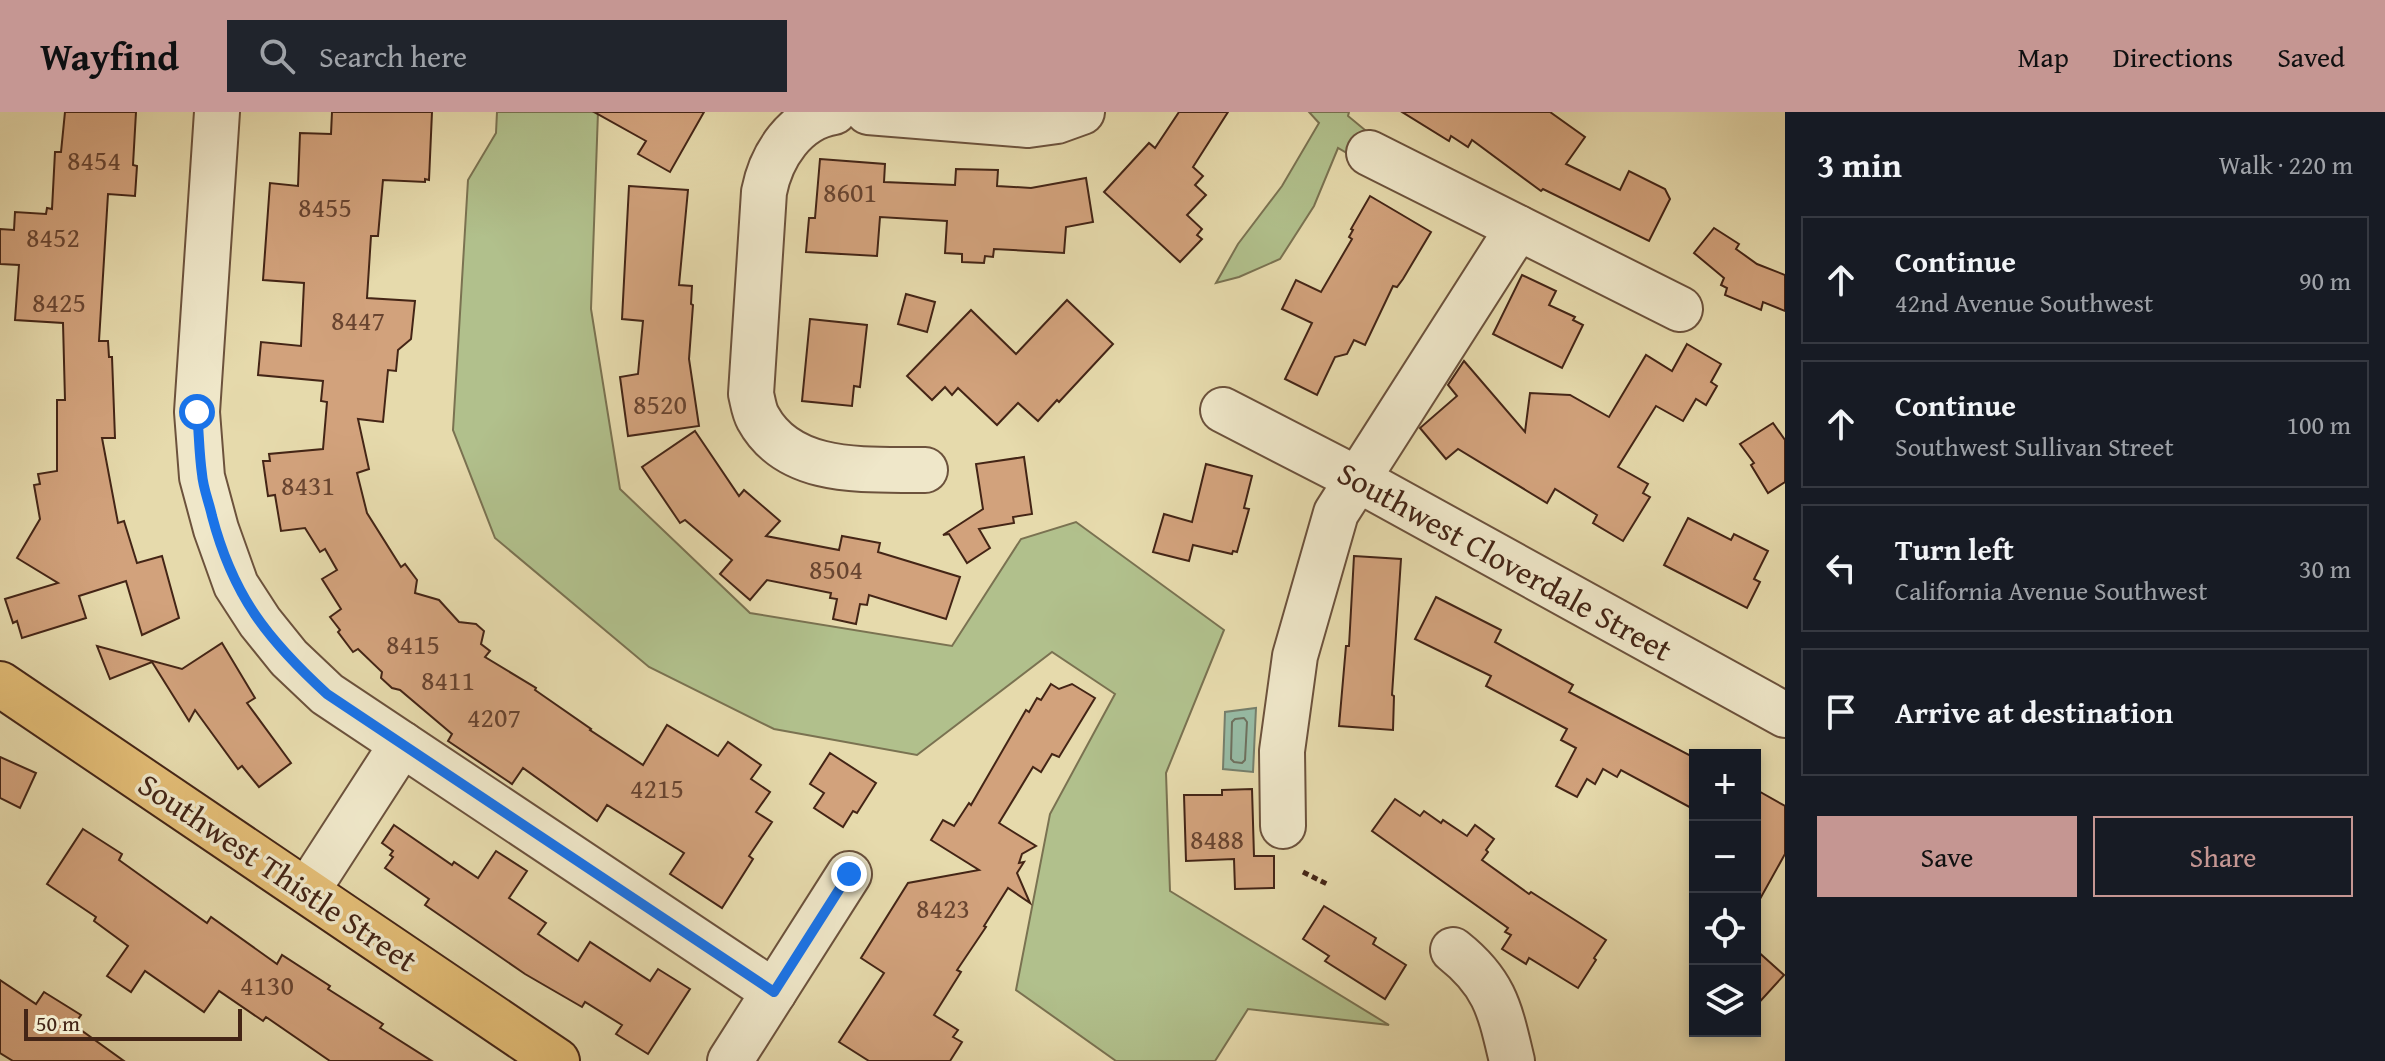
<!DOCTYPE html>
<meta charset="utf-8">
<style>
body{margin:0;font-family:"Gentium Book Plus",serif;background:#20242c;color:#f1f3f6}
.controls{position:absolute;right:24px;bottom:24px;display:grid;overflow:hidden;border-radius:0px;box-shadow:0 4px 12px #0003}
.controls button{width:72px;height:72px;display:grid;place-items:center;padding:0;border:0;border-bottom:2px solid #363941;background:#171b24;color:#f1f3f6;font:40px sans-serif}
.scale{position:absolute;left:24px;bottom:20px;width:218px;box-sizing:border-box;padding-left:8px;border:4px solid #442516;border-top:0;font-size:22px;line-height:28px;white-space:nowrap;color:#442516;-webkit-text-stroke:6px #efe7c9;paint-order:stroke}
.stop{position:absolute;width:24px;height:24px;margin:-18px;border:6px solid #1a73e8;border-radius:50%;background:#fff}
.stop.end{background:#1a73e8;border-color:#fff;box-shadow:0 2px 8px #0008}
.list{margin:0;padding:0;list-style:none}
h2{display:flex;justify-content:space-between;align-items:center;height:104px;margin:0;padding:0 32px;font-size:34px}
h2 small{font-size:26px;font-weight:400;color:#9ea1a6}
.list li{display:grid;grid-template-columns:52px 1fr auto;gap:24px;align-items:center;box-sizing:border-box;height:128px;margin:0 16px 16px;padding:0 16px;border:2px solid #363941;border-radius:0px}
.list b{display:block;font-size:30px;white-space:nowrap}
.list p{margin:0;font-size:26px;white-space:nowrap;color:#9ea1a6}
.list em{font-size:26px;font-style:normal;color:#9ea1a6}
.actions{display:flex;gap:16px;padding:24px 32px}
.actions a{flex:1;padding:18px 0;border:2px solid #c59692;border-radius:0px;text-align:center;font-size:28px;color:#c59692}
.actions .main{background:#c59692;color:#111}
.icon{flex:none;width:44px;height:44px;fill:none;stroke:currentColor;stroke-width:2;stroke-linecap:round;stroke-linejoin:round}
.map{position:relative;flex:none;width:1785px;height:949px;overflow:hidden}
header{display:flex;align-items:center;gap:48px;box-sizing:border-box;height:112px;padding:0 40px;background:#c59692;color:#111}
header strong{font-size:38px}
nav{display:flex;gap:44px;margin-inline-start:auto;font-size:28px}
.search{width:560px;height:72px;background:#20242c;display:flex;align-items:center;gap:20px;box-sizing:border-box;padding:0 28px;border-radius:0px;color:#9ea1a6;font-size:30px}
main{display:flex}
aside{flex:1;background:#171b24}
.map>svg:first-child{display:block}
.green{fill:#b1c08c;stroke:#7a7251;stroke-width:2}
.water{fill:#97bba5;stroke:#767f6c;stroke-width:2}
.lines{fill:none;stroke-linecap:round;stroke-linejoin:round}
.shore{stroke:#6e705e;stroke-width:2}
.building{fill:#d2a27c;stroke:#442516;stroke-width:2}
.minor-casing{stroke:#6c523c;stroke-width:48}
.major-casing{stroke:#442516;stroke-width:48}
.path{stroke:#442516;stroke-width:5;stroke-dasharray:6 4;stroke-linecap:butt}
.minor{stroke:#efe7c9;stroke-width:44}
.major{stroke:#e3bd76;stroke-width:44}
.route{stroke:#1a73e8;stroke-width:10}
.labels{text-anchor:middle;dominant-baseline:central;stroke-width:7;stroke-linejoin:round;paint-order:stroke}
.number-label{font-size:28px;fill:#684430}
.street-label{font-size:32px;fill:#442516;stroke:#efe7c9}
</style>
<header>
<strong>Wayfind</strong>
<div class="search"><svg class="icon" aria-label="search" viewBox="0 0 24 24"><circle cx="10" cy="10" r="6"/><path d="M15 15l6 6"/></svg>Search here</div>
<nav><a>Map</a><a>Directions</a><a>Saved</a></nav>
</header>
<main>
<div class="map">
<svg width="1785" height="949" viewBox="0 0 1785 949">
<rect width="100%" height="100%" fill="#e6daac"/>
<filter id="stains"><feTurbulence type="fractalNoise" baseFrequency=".0025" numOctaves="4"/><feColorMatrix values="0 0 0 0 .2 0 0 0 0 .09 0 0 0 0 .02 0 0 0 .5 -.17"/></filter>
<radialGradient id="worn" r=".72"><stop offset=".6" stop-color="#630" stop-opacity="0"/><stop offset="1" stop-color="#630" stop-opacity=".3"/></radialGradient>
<!-- green -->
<g class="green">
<polygon points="497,0 598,0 591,197 620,377 750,501 952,534 1021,427 1076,410 1224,518 1166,661 1170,779 1389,913 1248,897 1215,949 1116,949 1016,878 1050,702 1115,582 1052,540 917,643 774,617 649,555 495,426 453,318 468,68 496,21"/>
<polygon points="1309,0 1349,0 1348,4 1371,23 1359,48 1338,36 1314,94 1280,147 1239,165 1216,171 1238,132 1282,74 1319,11"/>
</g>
<!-- water -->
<polygon class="water" points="1256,596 1253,660 1223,657 1225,600"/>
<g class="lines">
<!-- shore -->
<polygon class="shore" points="1244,606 1247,610 1245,648 1242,651 1234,650 1231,647 1232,610 1235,607"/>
</g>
<!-- building -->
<g class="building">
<polygon points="65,0 136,0 133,53 137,54 135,84 108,82 99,229 108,229 109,245 112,245 115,326 102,326 118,411 124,409 137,451 162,444 179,506 142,523 126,469 79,484 86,506 22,526 17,509 13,511 5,487 58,471 17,446 40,407 34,373 40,372 38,362 57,359 57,288 65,288 63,211 15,208 19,153 0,152 0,117 14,118 15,100 46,102 47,96 52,97 55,40 61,40"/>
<polygon points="332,0 432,0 429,68 425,67 425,70 383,68 378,124 371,124 367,186 415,189 411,227 398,238 396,259 388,258 383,310 358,307 369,357 357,361 367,401 401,455 405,452 417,468 415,481 439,488 459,510 476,512 484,519 481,532 490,539 485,545 536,576 535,578 591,617 590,618 643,653 667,613 718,644 728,630 761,653 751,667 770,680 756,700 772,710 749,744 753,747 722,796 670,762 684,741 607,693 597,709 523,656 512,672 448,629 452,622 400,578 392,576 381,566 382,560 358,537 353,540 338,520 340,518 330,505 341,497 322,467 337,458 325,437 320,440 305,416 281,419 275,383 268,384 263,349 270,349 269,342 323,337 327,290 321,289 323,269 258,263 261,230 301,234 304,171 263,168 270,71 298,74 300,21 331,22"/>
<polygon points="594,0 704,0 670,60 638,42 646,29"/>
<polygon points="1179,0 1228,0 1193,55 1203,64 1195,73 1206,83 1187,103 1202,117 1197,123 1202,127 1180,150 1104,80 1149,31 1155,36"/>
<polygon points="1402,0 1550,0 1585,25 1566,52 1620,78 1629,59 1665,77 1670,87 1649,129 1543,77 1541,79 1472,28 1468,35 1451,24 1449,29"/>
<polygon points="820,47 885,52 884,70 955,73 956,57 998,58 997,74 1031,76 1086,66 1093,110 1066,115 1064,141 994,137 993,145 985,144 984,151 962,150 962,142 945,141 947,109 880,105 877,144 806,140 809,106 815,106"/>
<polygon points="629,74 688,78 679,173 692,174 691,192 693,193 689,247 699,314 628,324 620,265 638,262 643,209 622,207"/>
<polygon points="1370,84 1431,120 1403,167 1397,175 1393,174 1365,233 1354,228 1347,242 1335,245 1317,283 1285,267 1312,211 1282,197 1296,168 1321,180 1352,127 1349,125 1353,118 1351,117"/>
<polygon points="1714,116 1739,132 1736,137 1757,152 1785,163 1785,199 1763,190 1761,198 1725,183 1727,176 1721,173 1724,166 1694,141"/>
<polygon points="1522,163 1556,179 1549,193 1575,205 1573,208 1583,213 1562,256 1493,222"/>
<polygon points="906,182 935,190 927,220 898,212"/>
<polygon points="1067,188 1113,232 1059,290 1057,288 1038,309 1018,291 997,313 958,276 952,283 945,275 932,288 907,264 971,198 1016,242"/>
<polygon points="810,207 867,213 860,275 854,274 852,294 802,289"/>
<polygon points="1687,232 1721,252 1711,270 1717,274 1706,293 1696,287 1683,309 1656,294 1618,355 1648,372 1643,381 1650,385 1623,429 1593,411 1597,403 1555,377 1547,391 1458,337 1446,347 1420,316 1457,284 1448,273 1464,249 1525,320 1530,281 1570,283 1609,305 1646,243 1672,259"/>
<polygon points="1773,311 1785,328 1785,370 1768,381 1751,353 1754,351 1740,332"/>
<polygon points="695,319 739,384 744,378 780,409 766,424 839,438 842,424 880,431 878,440 960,465 946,507 869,483 867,493 860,492 856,512 833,507 837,487 830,486 831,481 767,468 750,488 720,462 732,448 685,408 680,411 642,355"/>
<polygon points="1024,345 1032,402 1013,405 1014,411 979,417 990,436 967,451 949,422 943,423 983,397 976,352"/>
<polygon points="1206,352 1252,364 1244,396 1249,397 1237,440 1233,439 1232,442 1193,433 1189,449 1153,440 1164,402 1192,410"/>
<polygon points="1688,406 1731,428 1734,422 1768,439 1754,467 1760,470 1747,496 1664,453"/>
<polygon points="1354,444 1401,447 1392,583 1394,584 1393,618 1339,614 1346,534 1349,534"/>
<polygon points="1436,485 1501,518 1495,530 1573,573 1569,580 1695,646 1695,698 1621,658 1617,665 1603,657 1595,672 1587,667 1577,685 1556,674 1576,636 1561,628 1567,617 1486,574 1491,564 1415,527"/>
<polygon points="222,531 255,586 247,591 291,651 259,675 242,654 238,657 195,598 189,609 152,550 110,567 97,534 182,557"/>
<polygon points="1051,572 1059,577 1072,572 1095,586 1059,645 1052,642 1041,660 1033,655 999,711 1036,734 1022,742 1019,751 1024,750 1017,761 1030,791 1008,776 984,814 986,815 957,858 961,860 934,903 958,918 953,925 962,930 950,949 869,949 839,930 884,861 861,846 908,771 979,758 931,728 943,708 954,714 969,691 971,693 1026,598 1029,600 1037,586 1041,588"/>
<polygon points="830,641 876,671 857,701 853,699 843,715 814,696 824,681 810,672"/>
<polygon points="0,645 36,661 20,696 0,686"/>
<polygon points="1252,677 1254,744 1274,744 1274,776 1235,777 1234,747 1186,749 1184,683 1222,683 1222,678"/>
<polygon points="1755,677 1785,694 1785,742 1755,796"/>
<polygon points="1395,687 1420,704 1424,699 1441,711 1443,708 1467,724 1475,713 1494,727 1486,738 1488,740 1482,748 1529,782 1531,780 1606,828 1594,846 1596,848 1578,876 1529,846 1526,852 1502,837 1511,823 1505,820 1508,816 1372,719"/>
<polygon points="394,713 452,753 454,750 478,766 496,739 527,759 509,786 546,811 538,822 578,849 590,830 650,869 658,857 690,877 648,942 616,922 622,913 585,890 582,895 525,862 425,793 429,787 385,756 393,745 390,743 393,739 382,731"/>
<polygon points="83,717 122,742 119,748 207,811 211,805 277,852 282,843 330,874 328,877 383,912 380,916 432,949 330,949 266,905 263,909 219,879 204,900 145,859 131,880 107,864 128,834 94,809 96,805 47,772"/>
<polygon points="1324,794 1376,826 1373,832 1406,853 1385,887 1325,849 1329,844 1303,827"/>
<polygon points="1755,837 1784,863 1755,895"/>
<polygon points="0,868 36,892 44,880 81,903 74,913 124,949 13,949 0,941"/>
</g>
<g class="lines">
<defs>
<g id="minor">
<polyline points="217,0 197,300 202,365 216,417 236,473 260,510 289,546 327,582 774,880"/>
<path d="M834,0C795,6 771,44 764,80L751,282C753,290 754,299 758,306C790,365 868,357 925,358"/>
<polyline points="868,0 1028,13 1057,9 1082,0"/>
<polyline points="1369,41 1680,197"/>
<polyline points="1223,298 1357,367 1785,603"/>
<polyline points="1283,714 1282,639 1295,544 1336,401 1518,116"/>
<polyline points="307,779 402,632"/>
<path d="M1453,838C1496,872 1500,899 1512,949"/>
<polyline points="730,949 849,762"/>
</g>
<polyline id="major" points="0,572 557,949"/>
</defs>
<!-- minor casing -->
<use href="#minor" class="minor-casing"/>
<!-- major casing -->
<use href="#major" class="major-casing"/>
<!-- path -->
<polyline class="path" points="1303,760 1329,773"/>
<!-- minor -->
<use href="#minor" class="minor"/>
<!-- major -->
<use href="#major" class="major"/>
</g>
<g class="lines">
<!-- route -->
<path class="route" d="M197,300C199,320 199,341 202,362C203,376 209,390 212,404C233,484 267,527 327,582L774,880L849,762"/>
</g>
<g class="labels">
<!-- number labels -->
<g class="number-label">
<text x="94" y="47">8454</text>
<text x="850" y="79">8601</text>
<text x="325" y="94">8455</text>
<text x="53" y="124">8452</text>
<text x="59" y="189">8425</text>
<text x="358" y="207">8447</text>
<text x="660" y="291">8520</text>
<text x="308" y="372">8431</text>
<text x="836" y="456">8504</text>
<text x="413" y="531">8415</text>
<text x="448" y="567">8411</text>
<text x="494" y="604">4207</text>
<text x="657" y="675">4215</text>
<text x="1217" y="726">8488</text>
<text x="943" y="795">8423</text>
<text x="267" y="872">4130</text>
</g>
<!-- street labels -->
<g class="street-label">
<text transform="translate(1505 449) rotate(29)">Southwest Cloverdale Street</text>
<text transform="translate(278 760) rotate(34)">Southwest Thistle Street</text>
</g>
</g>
<rect width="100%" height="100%" filter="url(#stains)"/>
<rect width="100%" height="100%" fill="url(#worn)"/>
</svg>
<div class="controls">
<button>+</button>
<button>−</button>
<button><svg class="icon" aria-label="locate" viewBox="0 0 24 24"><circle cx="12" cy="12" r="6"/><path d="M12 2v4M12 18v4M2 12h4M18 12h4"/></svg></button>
<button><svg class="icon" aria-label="layers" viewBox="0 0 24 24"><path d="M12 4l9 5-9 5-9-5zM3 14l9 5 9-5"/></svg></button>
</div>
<div class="scale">50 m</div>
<div class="stop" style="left:197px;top:300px"></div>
<div class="stop end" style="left:849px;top:762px"></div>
</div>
<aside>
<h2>3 min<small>Walk · 220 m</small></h2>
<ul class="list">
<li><svg class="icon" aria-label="ahead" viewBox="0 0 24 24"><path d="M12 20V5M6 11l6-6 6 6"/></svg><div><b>Continue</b><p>42nd Avenue Southwest</p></div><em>90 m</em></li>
<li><svg class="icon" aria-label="ahead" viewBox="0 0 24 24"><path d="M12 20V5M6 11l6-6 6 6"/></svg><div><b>Continue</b><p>Southwest Sullivan Street</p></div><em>100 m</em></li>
<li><svg class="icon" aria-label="left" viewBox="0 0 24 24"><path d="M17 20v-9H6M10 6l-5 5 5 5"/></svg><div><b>Turn left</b><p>California Avenue Southwest</p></div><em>30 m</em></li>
<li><svg class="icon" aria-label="arrive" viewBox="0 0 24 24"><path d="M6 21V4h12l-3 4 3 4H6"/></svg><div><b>Arrive at destination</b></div></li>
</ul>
<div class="actions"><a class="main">Save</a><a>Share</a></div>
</aside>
</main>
